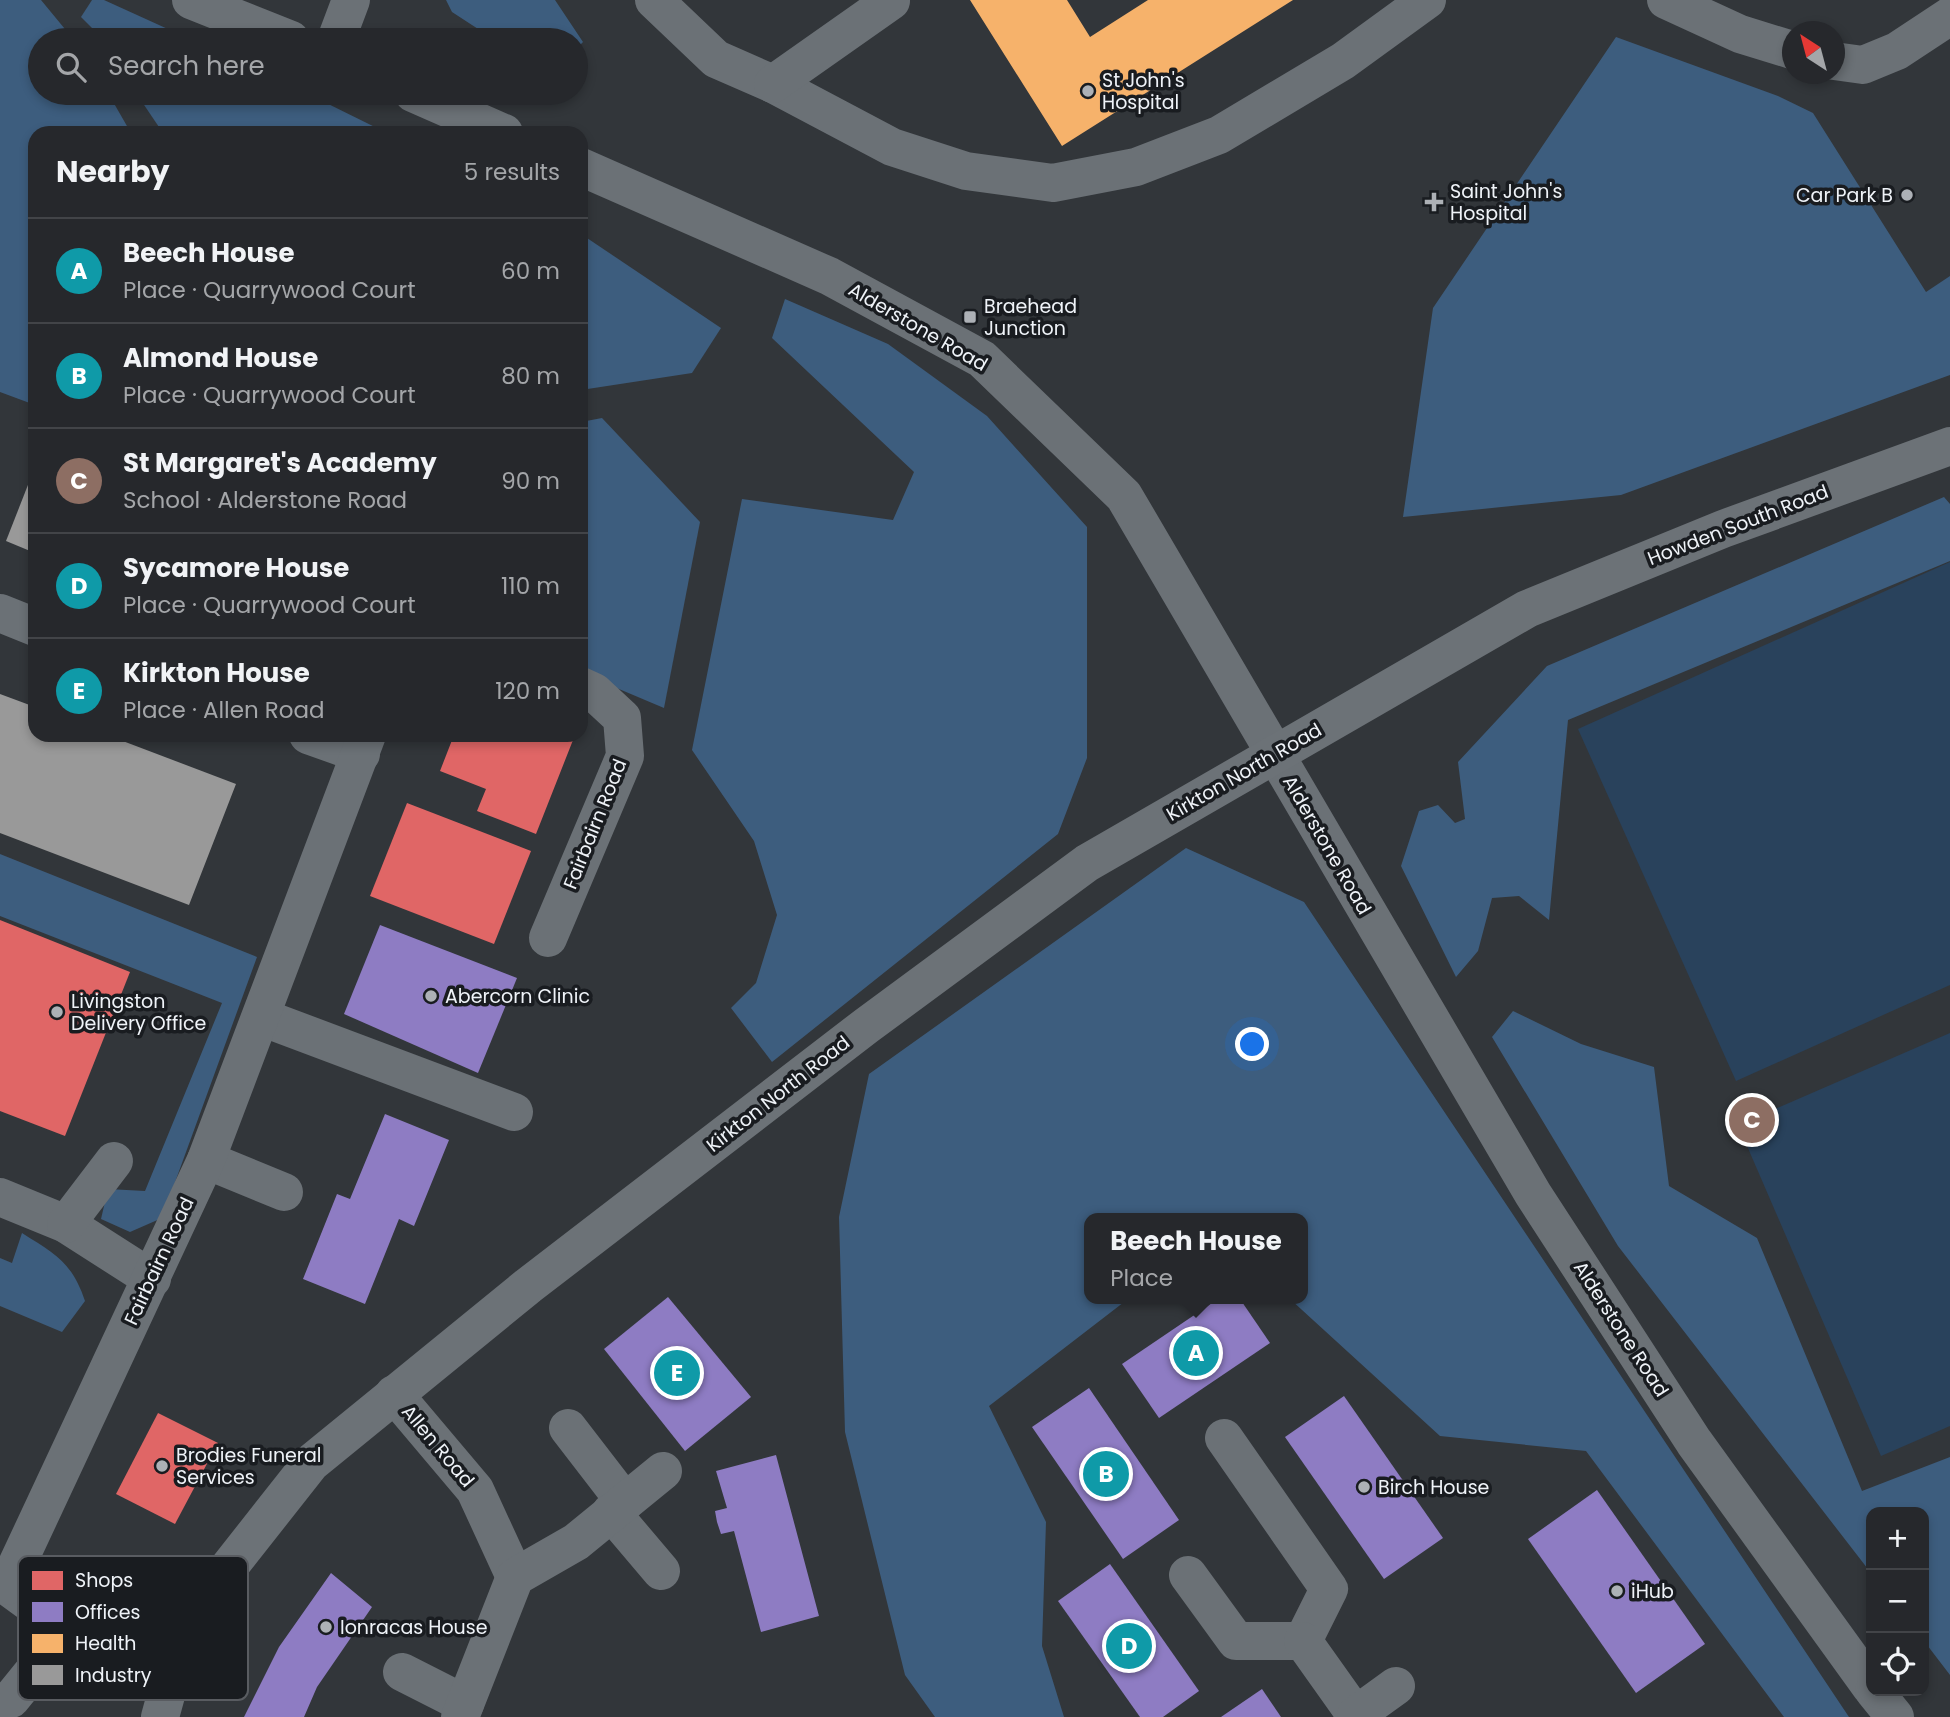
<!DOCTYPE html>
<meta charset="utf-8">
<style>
body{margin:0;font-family:Poppins,sans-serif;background:#2e3034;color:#f1f3f6}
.controls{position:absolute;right:21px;bottom:21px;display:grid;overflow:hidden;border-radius:14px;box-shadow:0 4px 10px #0003}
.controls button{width:63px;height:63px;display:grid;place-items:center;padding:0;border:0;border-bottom:2px solid #424448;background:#26282c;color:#f1f3f6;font:35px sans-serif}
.compass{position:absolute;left:1782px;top:21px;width:63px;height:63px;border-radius:50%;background:#26282c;box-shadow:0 4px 10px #0003;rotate:324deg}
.you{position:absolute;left:1253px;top:1045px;width:24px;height:24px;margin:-18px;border:5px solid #fff;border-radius:50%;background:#1a73e8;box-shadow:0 0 0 10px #1a73e833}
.badge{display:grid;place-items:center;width:46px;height:46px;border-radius:50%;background:#ea580c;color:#fff;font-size:23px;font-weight:700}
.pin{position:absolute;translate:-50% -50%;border:4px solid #fff;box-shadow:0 2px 7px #0006}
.popup{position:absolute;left:1084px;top:1213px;width:224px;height:91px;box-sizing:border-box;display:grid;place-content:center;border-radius:14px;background:#26282c;filter:drop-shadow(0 2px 5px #0005);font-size:23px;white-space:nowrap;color:#a4a6a9}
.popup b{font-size:26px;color:#f1f3f6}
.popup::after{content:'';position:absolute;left:50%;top:100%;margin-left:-14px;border:14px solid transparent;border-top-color:#26282c}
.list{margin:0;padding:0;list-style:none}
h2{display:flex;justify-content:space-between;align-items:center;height:91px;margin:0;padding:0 28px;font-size:30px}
h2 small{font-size:23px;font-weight:400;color:#a4a6a9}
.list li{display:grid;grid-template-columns:46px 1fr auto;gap:21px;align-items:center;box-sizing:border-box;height:105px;padding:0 28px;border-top:2px solid #424448}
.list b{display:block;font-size:26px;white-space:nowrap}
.list p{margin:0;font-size:23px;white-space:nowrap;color:#a4a6a9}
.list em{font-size:23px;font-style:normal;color:#a4a6a9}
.icon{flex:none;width:38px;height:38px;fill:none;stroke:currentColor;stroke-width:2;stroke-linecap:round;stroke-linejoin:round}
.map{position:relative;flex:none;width:1950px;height:1717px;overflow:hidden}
.search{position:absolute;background:#26282c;box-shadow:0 4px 10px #0003;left:28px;top:28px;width:560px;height:77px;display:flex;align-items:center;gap:18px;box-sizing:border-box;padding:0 24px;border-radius:38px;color:#a4a6a9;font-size:26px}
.panel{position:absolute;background:#26282c;box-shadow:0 4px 10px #0003;left:28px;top:126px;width:560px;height:616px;border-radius:21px}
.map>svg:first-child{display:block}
.green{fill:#29425c}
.forest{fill:#3d5d7e}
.shops{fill:#e06666}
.offices{fill:#8e7cc3}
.health{fill:#f6b26b}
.industry{fill:#999}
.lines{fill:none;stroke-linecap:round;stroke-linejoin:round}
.minor{stroke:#6b7176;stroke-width:38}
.major{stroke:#6c7277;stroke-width:38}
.poi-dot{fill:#adb1b6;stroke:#191c20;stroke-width:2.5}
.labels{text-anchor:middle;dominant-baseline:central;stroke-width:7;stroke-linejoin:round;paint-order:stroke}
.poi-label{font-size:19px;fill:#eff3f8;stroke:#191c20;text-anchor:start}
.street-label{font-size:19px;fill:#eff3f8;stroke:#191c20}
.key{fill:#191c20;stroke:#595c61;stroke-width:2}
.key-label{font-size:19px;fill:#eff3f8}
</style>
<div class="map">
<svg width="1950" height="1717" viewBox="0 0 1950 1717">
<rect width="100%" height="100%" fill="#32363a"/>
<!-- green -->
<g class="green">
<polygon points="1950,562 1950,985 1736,1081 1578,729"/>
<polygon points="1950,1033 1950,1426 1881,1456 1738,1125"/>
</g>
<!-- forest -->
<g class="forest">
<polygon points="0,0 41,0 74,40 40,40 40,93 108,93 131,133 35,133 35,405 0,392"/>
<polygon points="92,0 104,0 192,40 104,40 81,17"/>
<polygon points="446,0 555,0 583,42 576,49 576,40 495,40 452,12"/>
<polygon points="1616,37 1778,96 1813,113 1926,292 1950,276 1950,375 1621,495 1403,517 1433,308"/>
<polygon points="136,93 306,93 387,133 163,133"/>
<polygon points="581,234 721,328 692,373 581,390"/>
<polygon points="785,299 888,344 987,416 1087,527 1087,758 1058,834 772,1062 731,1008 756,983 777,915 754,841 692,750 742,499 893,520 914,472 772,338"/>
<polygon points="602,418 700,522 664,708 581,673 581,422"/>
<polygon points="1944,497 1950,504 1950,561 1568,720 1549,920 1519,896 1492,898 1478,951 1456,977 1401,866 1419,811 1438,805 1455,823 1465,819 1458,762 1547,666"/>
<polygon points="1186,848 1304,902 1849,1717 1784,1717 1586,1451 1440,1436 1290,1299 1303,1299 1303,1218 1089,1218 1089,1299 1128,1299 989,1406 1046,1522 1042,1646 1064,1717 935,1717 905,1675 845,1432 839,1217 869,1074"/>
<polygon points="0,854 257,957 162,1218 130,1232 101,1219 108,1189 145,1191 222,1003 0,916"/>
<polygon points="1513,1011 1581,1044 1654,1067 1669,1186 1757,1238 1862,1491 1950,1457 1950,1675 1924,1641 1924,1512 1871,1512 1871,1573 1618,1246 1492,1037"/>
<path d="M22,1233C55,1254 72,1262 85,1301L62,1332L0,1306V1258L12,1263Z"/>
</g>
<!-- shops -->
<g class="shops">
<polygon points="454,735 575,735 536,834 477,811 486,789 440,771"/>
<polygon points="407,803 531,851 494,944 370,896"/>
<polygon points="0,920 130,972 65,1136 0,1111"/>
<polygon points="158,1413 218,1443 175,1524 116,1494"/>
</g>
<!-- offices -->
<g class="offices">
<polygon points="380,925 517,978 478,1073 344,1014"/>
<polygon points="385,1114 449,1140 414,1226 399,1219 365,1304 303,1279 337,1194 350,1199"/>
<polygon points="668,1297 751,1397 685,1451 604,1349"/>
<polygon points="1218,1299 1240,1299 1270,1343 1159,1418 1122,1364"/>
<polygon points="1089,1388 1179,1520 1123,1559 1032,1427"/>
<polygon points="1344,1396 1443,1538 1384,1579 1285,1437"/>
<polygon points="776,1455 819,1616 761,1632 734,1531 721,1534 717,1522 715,1511 727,1508 716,1471"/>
<polygon points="1597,1490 1705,1644 1636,1693 1528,1539"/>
<polygon points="1110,1564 1199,1691 1163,1717 1140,1717 1058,1601"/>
<polygon points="331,1573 372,1607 317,1687 304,1717 244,1717 279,1647"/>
<polygon points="1262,1689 1281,1717 1221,1717"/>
</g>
<!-- health -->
<polygon class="health" points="970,0 1067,0 1090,37 1148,0 1293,0 1062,146"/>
<!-- industry -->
<g class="industry">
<polygon points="35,467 35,553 6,541"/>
<polygon points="0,694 35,707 35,735 107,735 236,784 189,905 0,833"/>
</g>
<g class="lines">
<!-- minor -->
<g class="minor">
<polyline points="191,0 291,40"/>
<polyline points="654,0 716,59 773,84 892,147 966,171 1053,183 1136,167 1219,135 1343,61 1427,0"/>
<polyline points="1666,0 1740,34 1792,50"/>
<polyline points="336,40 351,0"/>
<polyline points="1834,61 1863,65 1897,51 1950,16"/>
<polyline points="773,84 891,1"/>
<polyline points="413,93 504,133"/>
<polyline points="581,167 829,276 982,359 1124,496 1533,1194 1694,1442 1871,1687"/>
<polyline points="0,613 35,627"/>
<polyline points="308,735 361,754"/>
<polyline points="548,938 625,756 622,718 594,692 581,686"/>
<polyline points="261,1017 514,1112"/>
<polyline points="206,1160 284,1192"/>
<polyline points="0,1197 66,1224 152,1279"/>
<polyline points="66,1224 114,1161"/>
<polyline points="394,1394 475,1490 515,1577"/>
<polyline points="568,1428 625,1502"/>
<polyline points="611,1512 661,1571"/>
<polyline points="1188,1575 1236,1641 1303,1641 1329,1589 1224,1438"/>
<polyline points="0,1581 67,1630 176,1659"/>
<polyline points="7,1586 206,1160 367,735"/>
<polyline points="1303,1641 1357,1717"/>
<polyline points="402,1672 465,1704"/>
<polyline points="1874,1691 1895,1717"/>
<polyline points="0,1702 11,1699 67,1630"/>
<polyline points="1356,1715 1396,1686"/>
<polyline points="460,1717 515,1577 576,1542 663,1471"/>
</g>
<!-- major -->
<polyline class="major" points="160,1717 176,1659 229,1567 311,1463 528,1286 866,1026 1087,863 1527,609 1723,529 1950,446"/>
</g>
<!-- markers -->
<g class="poi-dot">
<circle cx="1088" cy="91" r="7"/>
<circle cx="1907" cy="195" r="7"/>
<path d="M1430.5 191.5h7v7h7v7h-7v7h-7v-7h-7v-7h7z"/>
<rect x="963" y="310" width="14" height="14" rx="3.5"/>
<circle cx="431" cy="996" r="7"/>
<circle cx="57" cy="1012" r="7"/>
<circle cx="162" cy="1466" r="7"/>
<circle cx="1364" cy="1487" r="7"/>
<circle cx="1617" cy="1591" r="7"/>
<circle cx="326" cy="1627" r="7"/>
</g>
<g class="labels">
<!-- poi labels -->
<g class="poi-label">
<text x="1102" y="80">St John's<tspan x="1102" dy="22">Hospital</tspan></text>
<text x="1450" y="191">Saint John's<tspan x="1450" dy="22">Hospital</tspan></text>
<text x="1893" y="195" text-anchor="end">Car Park B</text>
<text x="984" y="306">Braehead<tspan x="984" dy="22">Junction</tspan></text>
<text x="445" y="996">Abercorn Clinic</text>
<text x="71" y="1001">Livingston<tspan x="71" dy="22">Delivery Office</tspan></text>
<text x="176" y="1455">Brodies Funeral<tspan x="176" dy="22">Services</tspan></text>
<text x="1378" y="1487">Birch House</text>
<text x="1631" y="1591">iHub</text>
<text x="340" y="1627">Ionracas House</text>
</g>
<!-- street labels -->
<g class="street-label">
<text transform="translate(918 327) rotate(30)">Alderstone Road</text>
<text transform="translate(1738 525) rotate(-21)">Howden South Road</text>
<text transform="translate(1244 772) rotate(-30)">Kirkton North Road</text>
<text transform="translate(595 824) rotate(-68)">Fairbairn Road</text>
<text transform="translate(1327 845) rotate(60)">Alderstone Road</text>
<text transform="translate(778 1094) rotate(-38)">Kirkton North Road</text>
<text transform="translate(159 1261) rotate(-65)">Fairbairn Road</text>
<text transform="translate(1621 1329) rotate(57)">Alderstone Road</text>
<text transform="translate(438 1446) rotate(50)">Allen Road</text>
</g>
</g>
<!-- legend -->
<rect x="18" y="1556" width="230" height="144" rx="10" class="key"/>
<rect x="32" y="1571" width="31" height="19" fill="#e06666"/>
<rect x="32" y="1602" width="31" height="20" fill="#8e7cc3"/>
<rect x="32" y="1634" width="31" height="19" fill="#f6b26b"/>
<rect x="32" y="1665" width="31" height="20" fill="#999"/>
<g class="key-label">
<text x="75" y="1587">Shops</text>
<text x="75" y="1619">Offices</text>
<text x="75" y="1650">Health</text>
<text x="75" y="1682">Industry</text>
</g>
</svg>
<div class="controls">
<button>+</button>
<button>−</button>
<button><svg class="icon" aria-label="locate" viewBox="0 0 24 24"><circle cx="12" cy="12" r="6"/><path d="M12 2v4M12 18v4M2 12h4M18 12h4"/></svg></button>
</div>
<svg class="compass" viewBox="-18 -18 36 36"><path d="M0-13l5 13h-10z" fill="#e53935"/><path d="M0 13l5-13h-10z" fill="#a4a6a9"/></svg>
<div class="you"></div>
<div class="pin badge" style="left:1196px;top:1353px;background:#0f9aa8">A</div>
<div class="popup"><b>Beech House</b>Place</div>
<div class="pin badge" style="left:1106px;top:1474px;background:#0f9aa8">B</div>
<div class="pin badge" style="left:1752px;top:1120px;background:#8d6e63">C</div>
<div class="pin badge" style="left:1129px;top:1646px;background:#0f9aa8">D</div>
<div class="pin badge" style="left:677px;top:1373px;background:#0f9aa8">E</div>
<div class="search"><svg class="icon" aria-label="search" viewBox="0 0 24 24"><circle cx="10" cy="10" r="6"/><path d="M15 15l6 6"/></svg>Search here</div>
<section class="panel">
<h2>Nearby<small>5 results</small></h2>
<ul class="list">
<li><span class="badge" style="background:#0f9aa8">A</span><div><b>Beech House</b><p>Place · Quarrywood Court</p></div><em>60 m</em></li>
<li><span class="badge" style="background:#0f9aa8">B</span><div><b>Almond House</b><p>Place · Quarrywood Court</p></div><em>80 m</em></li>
<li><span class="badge" style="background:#8d6e63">C</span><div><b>St Margaret's Academy</b><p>School · Alderstone Road</p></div><em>90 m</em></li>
<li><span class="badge" style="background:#0f9aa8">D</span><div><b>Sycamore House</b><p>Place · Quarrywood Court</p></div><em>110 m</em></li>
<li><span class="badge" style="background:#0f9aa8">E</span><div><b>Kirkton House</b><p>Place · Allen Road</p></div><em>120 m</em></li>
</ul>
</section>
</div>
